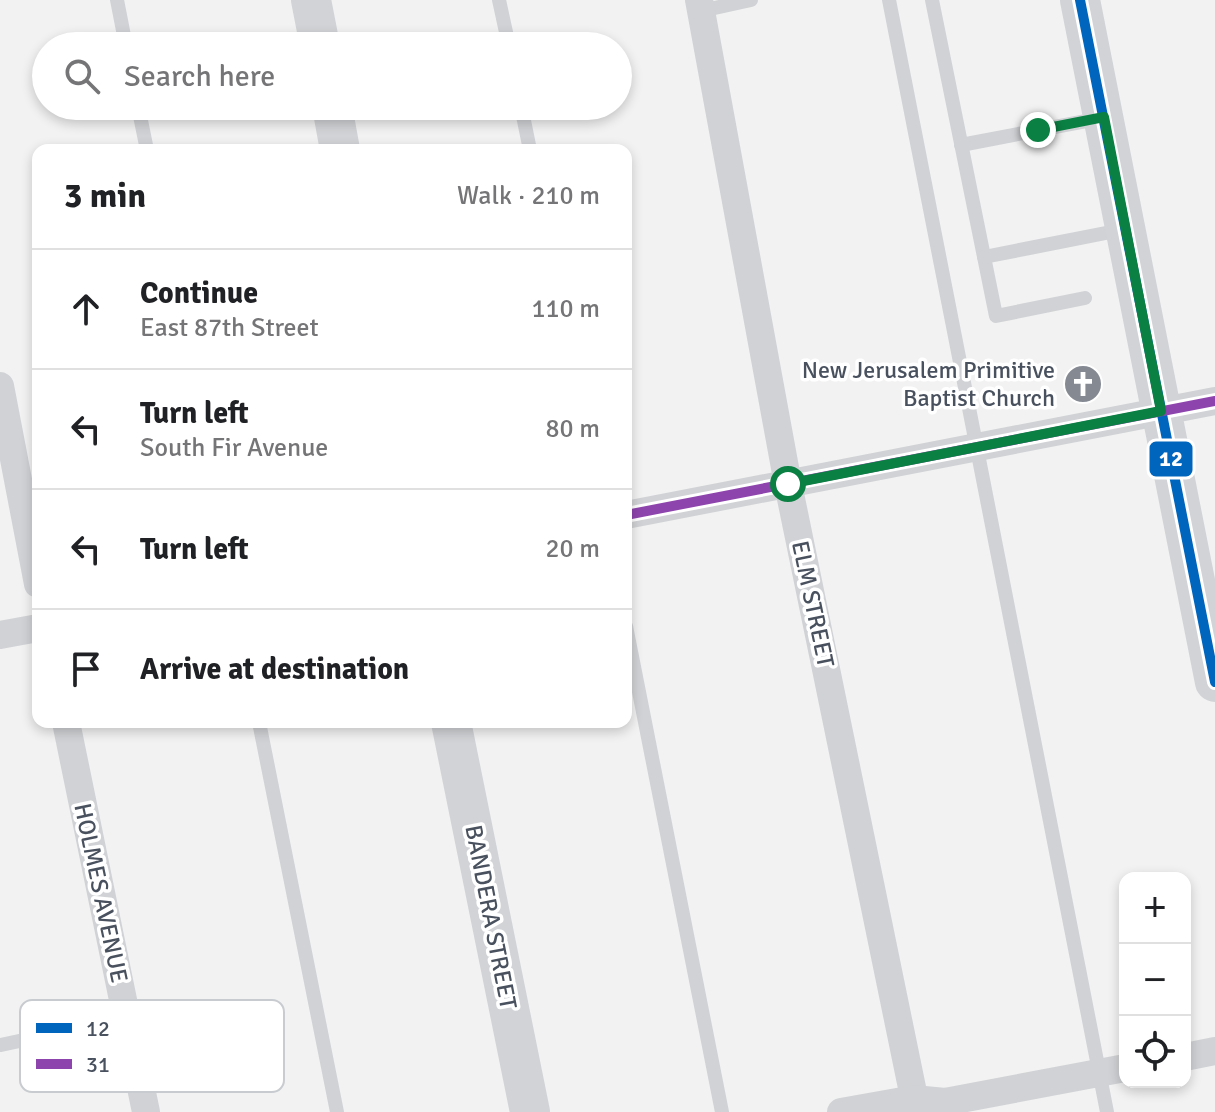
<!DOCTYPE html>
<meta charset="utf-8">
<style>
body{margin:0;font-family:Signika,sans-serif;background:#f2f2f2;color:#202124}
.controls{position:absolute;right:24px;bottom:24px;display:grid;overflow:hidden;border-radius:16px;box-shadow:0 4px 12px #0003}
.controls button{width:72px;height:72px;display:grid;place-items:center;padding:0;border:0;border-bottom:2px solid #e0e0e0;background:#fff;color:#202124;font:40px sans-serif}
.stop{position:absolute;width:24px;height:24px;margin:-18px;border:6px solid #0b8043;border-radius:50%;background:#fff}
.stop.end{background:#0b8043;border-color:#fff;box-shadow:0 2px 8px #0008}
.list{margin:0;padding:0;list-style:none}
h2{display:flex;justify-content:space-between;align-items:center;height:104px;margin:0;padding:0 32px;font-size:34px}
h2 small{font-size:26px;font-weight:400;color:#757577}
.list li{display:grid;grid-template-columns:52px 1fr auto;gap:24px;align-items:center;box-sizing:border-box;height:120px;padding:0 32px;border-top:2px solid #e0e0e0}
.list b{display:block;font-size:30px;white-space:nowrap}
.list p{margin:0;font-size:26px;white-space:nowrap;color:#757577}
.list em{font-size:26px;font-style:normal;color:#757577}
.icon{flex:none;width:44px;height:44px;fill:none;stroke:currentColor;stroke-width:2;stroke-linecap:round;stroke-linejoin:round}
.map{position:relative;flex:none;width:1215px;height:1112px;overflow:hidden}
.search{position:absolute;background:#fff;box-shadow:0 4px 12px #0003;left:32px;top:32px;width:600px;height:88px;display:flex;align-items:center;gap:20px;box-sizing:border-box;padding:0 28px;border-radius:44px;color:#757577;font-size:30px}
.panel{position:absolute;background:#fff;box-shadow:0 4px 12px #0003;left:32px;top:144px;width:600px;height:584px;border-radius:16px}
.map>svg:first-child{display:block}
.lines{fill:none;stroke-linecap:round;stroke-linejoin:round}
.lane{stroke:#d0d2d5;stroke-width:14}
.street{stroke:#d0d2d5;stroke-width:28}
.secondary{stroke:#d1d3d6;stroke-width:40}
.bus-1-casing{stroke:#fff;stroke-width:16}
.bus-2-casing{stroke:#fff;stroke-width:16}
.bus-1{stroke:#0065bd;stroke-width:10}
.bus-2{stroke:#8e44ad;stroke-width:10}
.route{stroke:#0b8043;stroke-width:10}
.labels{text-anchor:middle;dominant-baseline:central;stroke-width:7;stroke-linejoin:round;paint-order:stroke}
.poi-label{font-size:24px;fill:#49515f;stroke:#fff;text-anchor:end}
.street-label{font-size:24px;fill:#49515f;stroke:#fff}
.key{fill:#fff;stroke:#c8cbcf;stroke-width:2}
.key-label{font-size:22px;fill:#49515f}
.line-badge{stroke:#fff;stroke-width:3}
.badge-label{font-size:22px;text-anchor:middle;font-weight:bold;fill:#fff}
</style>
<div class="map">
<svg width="1215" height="1112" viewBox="0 0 1215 1112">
<rect width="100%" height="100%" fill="#f2f2f2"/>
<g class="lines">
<!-- lane -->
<g class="lane">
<polyline points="117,0 126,46"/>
<polyline points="499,0 509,46"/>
<polyline points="889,0 1107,1112"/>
<polyline points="932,0 996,316 1085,298"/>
<polyline points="701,11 751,0"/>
<polyline points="138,106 147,150"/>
<polyline points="521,106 530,150"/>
<polyline points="961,145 1102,118"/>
<polyline points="984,257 1121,230"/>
<polyline points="626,626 722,1112"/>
<polyline points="259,722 337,1112"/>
<polyline points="1,1045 127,1018"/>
</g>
<!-- street -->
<g class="street">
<polyline points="699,0 788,484 917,1112"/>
<polyline points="0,386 38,584"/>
<polyline points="626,515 1215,401"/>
<polyline points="0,635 38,628"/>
<polyline points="66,722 146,1112"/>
<polyline points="1185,1057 1215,1051"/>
<polyline points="841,1112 914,1099 945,1102 1125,1068"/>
</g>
<!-- secondary -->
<g class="secondary">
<polyline points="311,0 320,46"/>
<polyline points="1080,0 1215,682"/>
<polyline points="332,106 340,150"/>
<polyline points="451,722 530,1112"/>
</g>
<defs>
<polyline id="bus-1" points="1080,0 1215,682"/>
<polyline id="bus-2" points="626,515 1215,401"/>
</defs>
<!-- bus-1 casing -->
<use href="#bus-1" class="bus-1-casing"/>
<!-- bus-2 casing -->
<use href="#bus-2" class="bus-2-casing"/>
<!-- bus-1 -->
<use href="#bus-1" class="bus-1"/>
<!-- bus-2 -->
<use href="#bus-2" class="bus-2"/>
</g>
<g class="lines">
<!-- route -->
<polyline class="route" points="788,484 1161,411 1104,117 1038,130"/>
</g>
<!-- icons -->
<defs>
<symbol id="church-disc" viewBox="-11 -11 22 22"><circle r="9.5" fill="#848992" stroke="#fff"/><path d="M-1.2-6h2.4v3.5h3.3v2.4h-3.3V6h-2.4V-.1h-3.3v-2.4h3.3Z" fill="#fff"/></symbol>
</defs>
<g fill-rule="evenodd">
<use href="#church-disc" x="1061" y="362" width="44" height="44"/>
</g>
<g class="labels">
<!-- poi labels -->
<g class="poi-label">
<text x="1055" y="370">New Jerusalem Primitive<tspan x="1055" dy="28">Baptist Church</tspan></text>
</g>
<!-- street labels -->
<g class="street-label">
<text transform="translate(813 604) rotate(78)">ELM STREET</text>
<text transform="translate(101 893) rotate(78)">HOLMES AVENUE</text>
<text transform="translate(491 917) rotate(79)">BANDERA STREET</text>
</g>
</g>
<!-- legend -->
<rect x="20" y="1000" width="264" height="92" rx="12" class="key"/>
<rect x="36" y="1023" width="36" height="10" fill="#0065bd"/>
<rect x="36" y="1059" width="36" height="10" fill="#8e44ad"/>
<g class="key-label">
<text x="86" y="1036">12</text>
<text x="86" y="1072">31</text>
</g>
<rect class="line-badge" x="1148" y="440" width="46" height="38" rx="8" fill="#0065bd"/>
<g class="badge-label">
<text x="1171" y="466">12</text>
</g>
</svg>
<div class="controls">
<button>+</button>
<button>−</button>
<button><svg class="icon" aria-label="locate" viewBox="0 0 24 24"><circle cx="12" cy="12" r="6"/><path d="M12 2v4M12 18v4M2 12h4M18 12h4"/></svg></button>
</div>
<div class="stop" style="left:788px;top:484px"></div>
<div class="stop end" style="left:1038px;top:130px"></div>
<div class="search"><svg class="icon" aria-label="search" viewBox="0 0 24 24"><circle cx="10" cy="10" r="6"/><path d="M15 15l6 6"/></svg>Search here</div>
<section class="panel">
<h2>3 min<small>Walk · 210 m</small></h2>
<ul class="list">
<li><svg class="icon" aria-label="ahead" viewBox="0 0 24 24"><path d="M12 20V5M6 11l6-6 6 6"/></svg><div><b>Continue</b><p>East 87th Street</p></div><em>110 m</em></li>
<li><svg class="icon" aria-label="left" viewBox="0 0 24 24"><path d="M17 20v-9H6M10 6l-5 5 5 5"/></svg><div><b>Turn left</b><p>South Fir Avenue</p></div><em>80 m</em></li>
<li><svg class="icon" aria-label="left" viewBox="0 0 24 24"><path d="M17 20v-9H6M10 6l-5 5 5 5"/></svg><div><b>Turn left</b></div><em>20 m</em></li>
<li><svg class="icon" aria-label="arrive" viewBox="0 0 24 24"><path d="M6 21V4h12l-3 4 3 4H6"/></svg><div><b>Arrive at destination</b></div></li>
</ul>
</section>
</div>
